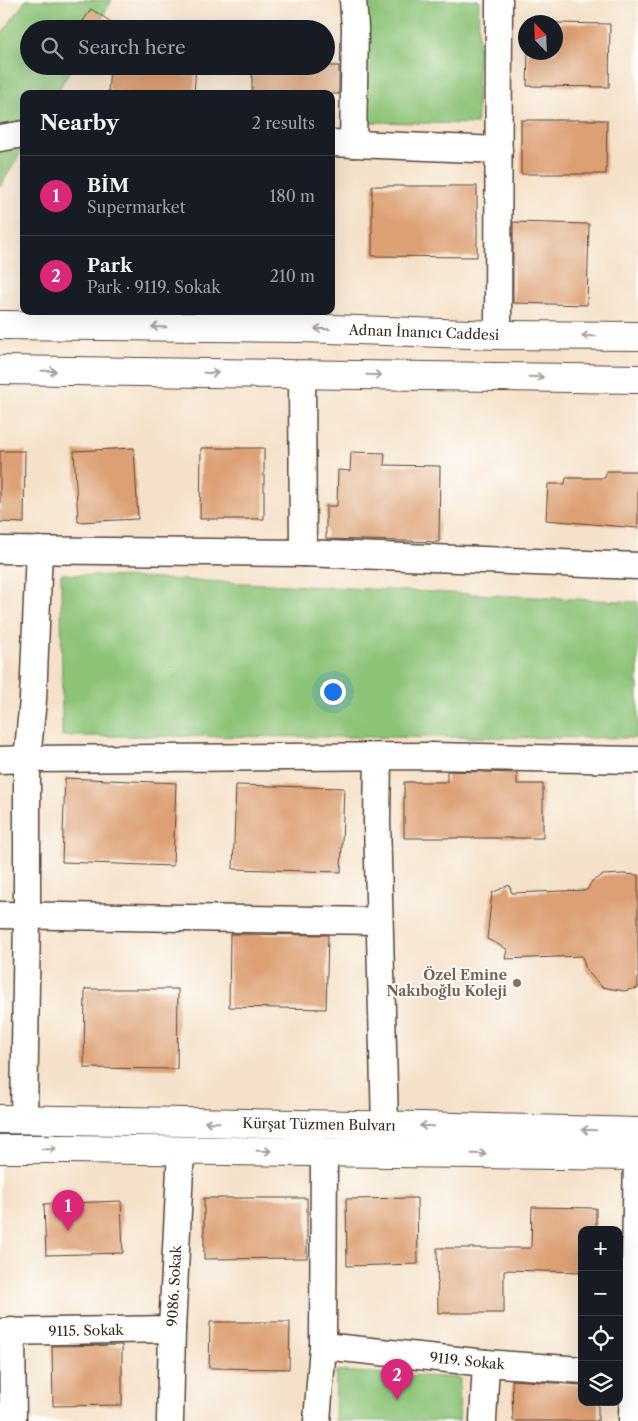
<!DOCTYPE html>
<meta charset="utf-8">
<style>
body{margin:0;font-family:"Libre Caslon Text",serif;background:#20242c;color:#f1f3f6}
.controls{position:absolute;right:15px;bottom:15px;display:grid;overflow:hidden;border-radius:10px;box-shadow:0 5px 20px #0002}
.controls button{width:45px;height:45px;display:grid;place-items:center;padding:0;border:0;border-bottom:1px solid #363941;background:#171b24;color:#f1f3f6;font:25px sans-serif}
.compass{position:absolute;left:518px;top:15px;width:45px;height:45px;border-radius:50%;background:#171b24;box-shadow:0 5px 20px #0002;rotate:337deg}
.you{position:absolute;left:332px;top:691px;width:18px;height:18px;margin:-12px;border:4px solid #fff;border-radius:50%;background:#1a73e8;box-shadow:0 0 0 8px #1a73e833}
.badge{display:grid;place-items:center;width:32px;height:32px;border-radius:50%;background:#db2777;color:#fff;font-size:16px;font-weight:700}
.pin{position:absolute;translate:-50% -41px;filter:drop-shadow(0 1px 2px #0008)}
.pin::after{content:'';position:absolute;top:26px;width:18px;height:15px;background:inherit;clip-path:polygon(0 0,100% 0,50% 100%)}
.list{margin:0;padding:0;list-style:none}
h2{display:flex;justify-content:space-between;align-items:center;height:65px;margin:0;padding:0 20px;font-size:21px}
h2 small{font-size:16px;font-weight:400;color:#9ea1a6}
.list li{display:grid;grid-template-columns:32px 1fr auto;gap:15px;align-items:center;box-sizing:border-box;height:80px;padding:0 20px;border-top:1px solid #363941}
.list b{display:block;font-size:19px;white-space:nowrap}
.list p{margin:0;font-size:16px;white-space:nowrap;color:#9ea1a6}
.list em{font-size:16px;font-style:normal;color:#9ea1a6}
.icon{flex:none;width:28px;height:28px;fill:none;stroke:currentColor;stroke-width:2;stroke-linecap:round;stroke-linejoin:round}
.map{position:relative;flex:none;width:638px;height:1421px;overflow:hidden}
.search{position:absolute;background:#171b24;box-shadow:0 5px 20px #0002;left:20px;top:20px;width:315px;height:55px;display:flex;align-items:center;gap:12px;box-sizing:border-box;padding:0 18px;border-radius:28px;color:#9ea1a6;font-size:19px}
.panel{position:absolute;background:#171b24;box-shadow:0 5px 20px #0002;left:20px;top:90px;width:315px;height:225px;border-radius:10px}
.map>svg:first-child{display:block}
.green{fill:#8cc377;stroke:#64764a}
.building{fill:#dda074}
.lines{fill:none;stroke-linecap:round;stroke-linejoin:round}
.street-casing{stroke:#574538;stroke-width:29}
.secondary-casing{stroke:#574538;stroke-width:30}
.street{stroke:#fff;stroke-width:26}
.secondary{stroke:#fff;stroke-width:28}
.oneway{stroke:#a79f9a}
.education-dot{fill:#8d6e63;stroke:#fdfcf7;stroke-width:2}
.labels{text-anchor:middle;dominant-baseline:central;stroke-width:4;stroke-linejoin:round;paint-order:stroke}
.street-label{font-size:14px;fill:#3b2a1e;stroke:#fdfcf7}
.education-label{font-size:14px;font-weight:bold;fill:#785e54;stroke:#fdfcf7;text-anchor:end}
</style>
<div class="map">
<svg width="638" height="1421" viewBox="0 0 638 1421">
<rect width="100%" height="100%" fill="#fdfcf7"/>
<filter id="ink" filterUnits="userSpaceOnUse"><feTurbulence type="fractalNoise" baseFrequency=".02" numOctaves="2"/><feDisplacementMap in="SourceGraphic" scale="10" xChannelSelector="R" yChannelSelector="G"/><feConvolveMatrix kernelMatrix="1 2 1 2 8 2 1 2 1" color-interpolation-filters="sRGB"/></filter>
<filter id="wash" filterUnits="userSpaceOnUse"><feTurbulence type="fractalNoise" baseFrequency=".0096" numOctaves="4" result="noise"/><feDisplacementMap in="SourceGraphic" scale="20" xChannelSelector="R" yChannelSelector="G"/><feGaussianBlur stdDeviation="1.12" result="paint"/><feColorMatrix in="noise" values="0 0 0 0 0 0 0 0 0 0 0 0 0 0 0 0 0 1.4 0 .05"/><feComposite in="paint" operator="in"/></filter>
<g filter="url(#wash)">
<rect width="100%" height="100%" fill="#f5e1c9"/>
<!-- green -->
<g class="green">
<polygon points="26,0 112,0 95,29 29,29 29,66 73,66 56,94 24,94 24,147 0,187 0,36"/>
<polygon points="365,0 479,0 477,124 362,122"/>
<polygon points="61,574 638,602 638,738 62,736"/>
<polygon points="336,1371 460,1378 459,1421 335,1421"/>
</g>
<g id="blocks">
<!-- building -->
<g class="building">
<polygon points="91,9 122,29 78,29"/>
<polygon points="556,23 610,24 609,87 527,86 528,52 556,52"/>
<polygon points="110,66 196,66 194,94 108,94"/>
<rect x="252" y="66" width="87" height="28"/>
<polygon points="521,120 607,120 606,174 521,174"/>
<polygon points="372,186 477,186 477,257 372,256"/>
<polygon points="513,222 589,224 587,305 513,303"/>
<polygon points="134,448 138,519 78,522 74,451"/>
<polygon points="201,448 264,448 264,519 200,519"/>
<polygon points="0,451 25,451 24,523 0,522"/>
<polygon points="351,452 385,453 384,465 440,466 439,542 326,539 326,506 337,506 338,470 350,471"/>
<polygon points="606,471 638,471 638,528 546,520 548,484 565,484 566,478 605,478"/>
<polygon points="447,771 517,773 517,784 543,784 543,838 404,838 404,782 447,782"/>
<polygon points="65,778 176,783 173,866 62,862"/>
<polygon points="236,785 344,788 341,872 233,869"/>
<polygon points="623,874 638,875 638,988 624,991 602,987 586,970 582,956 505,959 507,949 487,939 492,893 509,885 512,893 587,890 592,881 603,875"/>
<polygon points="230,934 328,935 326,1009 229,1007"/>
<polygon points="85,989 178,989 177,1069 84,1068"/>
<polygon points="204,1198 307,1198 307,1258 204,1259"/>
<polygon points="417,1198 418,1264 347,1266 346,1199"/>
<polygon points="121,1201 123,1253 46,1255 44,1204"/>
<polygon points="532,1207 596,1208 596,1230 582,1230 582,1272 504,1270 504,1313 438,1313 437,1248 531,1248"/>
<polygon points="210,1322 290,1322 289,1369 209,1368"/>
<polygon points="122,1345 122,1405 53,1406 52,1346"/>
<polygon points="512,1380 582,1385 582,1402 598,1402 598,1421 513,1421"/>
</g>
</g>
</g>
<g filter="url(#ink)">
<use href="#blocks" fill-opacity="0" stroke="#574538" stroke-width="1"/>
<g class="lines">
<defs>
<g id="street">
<polyline points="0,138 24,134"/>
<polyline points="331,143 499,150"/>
<polyline points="353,144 355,28 353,0"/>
<polyline points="498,335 499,0"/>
<polyline points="302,374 303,553"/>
<polyline points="0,550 303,553 638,566"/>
<polyline points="378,757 377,822 385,1125"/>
<polyline points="0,760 27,759 429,756 638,760"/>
<polyline points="0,915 379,921"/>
<polyline points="24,1118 27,915 27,759 33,700 39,550"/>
<polyline points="12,1331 13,1421"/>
<path id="s1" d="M0,1332L172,1329"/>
<path id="s2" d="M323,1346L486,1363L582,1370"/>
<path id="s3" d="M170,1421L172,1329L181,1150"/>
<polyline points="317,1421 323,1346 324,1152"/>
<polyline points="483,1421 486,1363"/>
<polyline points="632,1421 637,1156"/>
</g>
<g id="secondary">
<path id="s4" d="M0,325L302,328L498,335L638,336"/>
<polyline points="0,370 638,379"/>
<path id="s5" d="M0,1119L420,1126L638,1132"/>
<polyline points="0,1149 68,1149 638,1156"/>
</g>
</defs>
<!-- street casing -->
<use href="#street" class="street-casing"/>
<!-- secondary casing -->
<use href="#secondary" class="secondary-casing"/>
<!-- street -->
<use href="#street" class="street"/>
<!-- secondary -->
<use href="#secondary" class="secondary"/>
</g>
<!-- one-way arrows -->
<defs><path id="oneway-shaft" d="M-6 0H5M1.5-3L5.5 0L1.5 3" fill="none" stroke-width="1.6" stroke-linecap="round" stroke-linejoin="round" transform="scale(1.25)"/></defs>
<g class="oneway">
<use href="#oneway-shaft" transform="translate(159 327) rotate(-179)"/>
<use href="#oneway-shaft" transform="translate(322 329) rotate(-178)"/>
<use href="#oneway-shaft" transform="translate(589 336) rotate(-179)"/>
<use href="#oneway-shaft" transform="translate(49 371) rotate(1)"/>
<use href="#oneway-shaft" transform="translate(211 373) rotate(1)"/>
<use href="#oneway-shaft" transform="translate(374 375) rotate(1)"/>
<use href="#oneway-shaft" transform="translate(536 377) rotate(1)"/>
<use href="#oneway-shaft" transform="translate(212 1122) rotate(-179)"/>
<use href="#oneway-shaft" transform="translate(427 1126) rotate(-178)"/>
<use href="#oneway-shaft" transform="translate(589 1130) rotate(-178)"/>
<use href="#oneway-shaft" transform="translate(49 1149) rotate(-1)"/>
<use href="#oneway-shaft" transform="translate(264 1151) rotate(1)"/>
<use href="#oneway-shaft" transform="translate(479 1154) rotate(1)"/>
</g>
</g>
<!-- markers -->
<circle class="education-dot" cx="517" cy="983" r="5"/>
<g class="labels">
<!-- street labels -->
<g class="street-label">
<text stroke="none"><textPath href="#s4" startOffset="424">Adnan İnanıcı Caddesi</textPath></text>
<text stroke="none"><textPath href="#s5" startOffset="319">Kürşat Tüzmen Bulvarı</textPath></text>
<text stroke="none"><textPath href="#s3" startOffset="135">9086. Sokak</textPath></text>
<text stroke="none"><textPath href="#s1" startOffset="86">9115. Sokak</textPath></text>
<text stroke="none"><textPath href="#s2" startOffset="145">9119. Sokak</textPath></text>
</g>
<!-- education labels -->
<g class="education-label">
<text x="507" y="975">Özel Emine<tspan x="507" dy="16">Nakıboğlu Koleji</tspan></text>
</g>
</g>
</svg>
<div class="controls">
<button>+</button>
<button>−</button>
<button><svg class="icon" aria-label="locate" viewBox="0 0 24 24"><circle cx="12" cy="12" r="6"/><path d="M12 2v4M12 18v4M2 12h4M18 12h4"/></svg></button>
<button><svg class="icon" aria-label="layers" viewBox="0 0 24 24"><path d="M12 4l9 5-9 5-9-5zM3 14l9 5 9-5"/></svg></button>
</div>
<svg class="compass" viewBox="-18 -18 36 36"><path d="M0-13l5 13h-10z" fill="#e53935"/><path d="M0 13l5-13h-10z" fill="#9ea1a6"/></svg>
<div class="you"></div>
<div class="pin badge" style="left:68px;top:1231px">1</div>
<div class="pin badge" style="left:397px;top:1400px">2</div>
<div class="search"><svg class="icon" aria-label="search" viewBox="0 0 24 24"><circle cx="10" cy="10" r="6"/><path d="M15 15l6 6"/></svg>Search here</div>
<section class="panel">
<h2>Nearby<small>2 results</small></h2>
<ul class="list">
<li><span class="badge">1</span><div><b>BİM</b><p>Supermarket</p></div><em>180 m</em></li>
<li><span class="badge">2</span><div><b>Park</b><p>Park · 9119. Sokak</p></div><em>210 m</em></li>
</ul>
</section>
</div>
